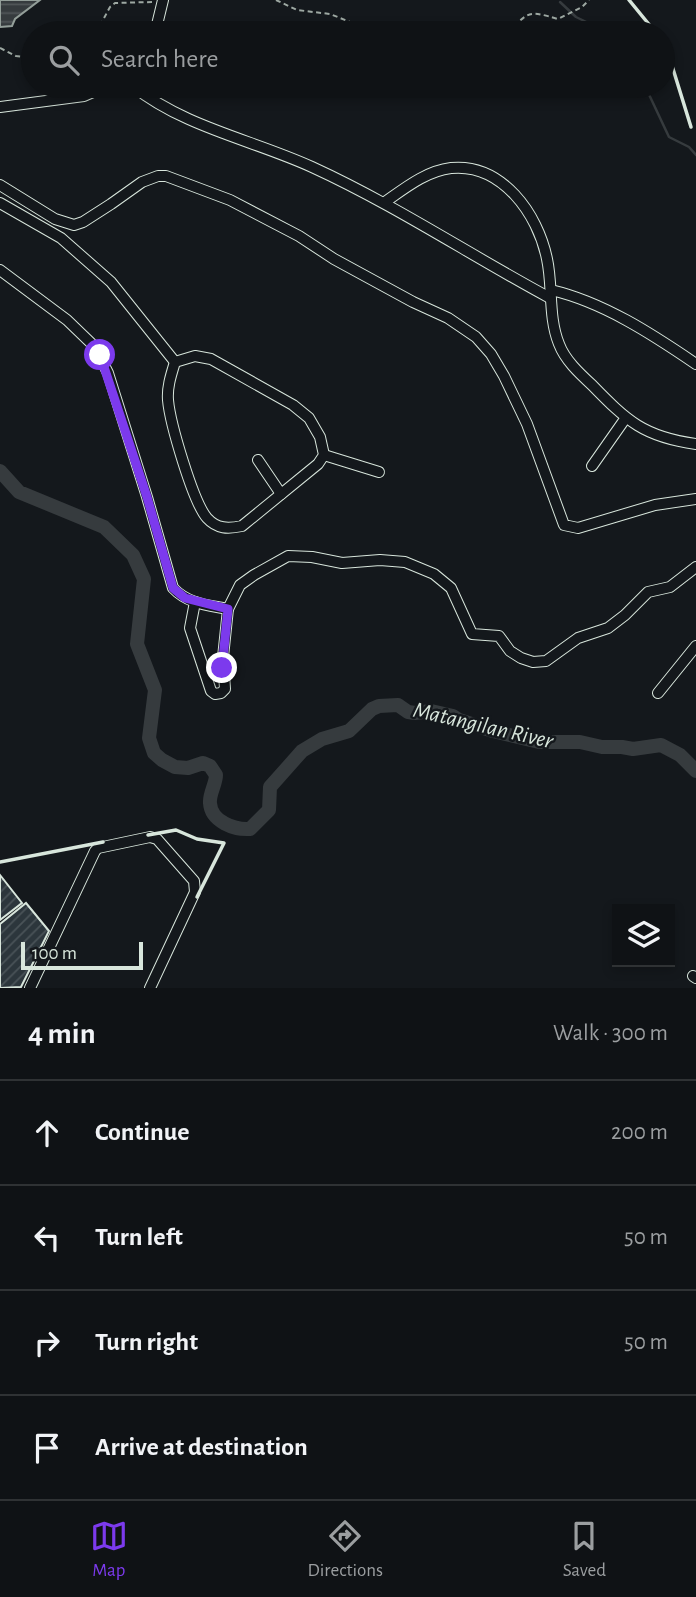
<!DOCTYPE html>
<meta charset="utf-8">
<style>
body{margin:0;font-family:"Alegreya Sans",sans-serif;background:#181b1e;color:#f1f3f6}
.controls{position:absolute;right:21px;bottom:21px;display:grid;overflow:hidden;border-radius:0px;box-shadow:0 4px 10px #0003}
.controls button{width:63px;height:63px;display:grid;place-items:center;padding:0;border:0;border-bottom:2px solid #2f3234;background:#0f1215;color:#f1f3f6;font:35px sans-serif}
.scale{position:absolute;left:21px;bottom:18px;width:122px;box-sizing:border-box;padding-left:7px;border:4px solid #d8e6dc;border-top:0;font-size:19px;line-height:24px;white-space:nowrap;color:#d8e6dc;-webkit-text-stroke:5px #14181c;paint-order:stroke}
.stop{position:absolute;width:21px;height:21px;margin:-16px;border:5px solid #7c3aed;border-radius:50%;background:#fff}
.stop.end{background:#7c3aed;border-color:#fff;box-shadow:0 2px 7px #0008}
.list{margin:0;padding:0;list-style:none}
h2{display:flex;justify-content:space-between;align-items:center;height:91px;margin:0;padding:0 28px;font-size:30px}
h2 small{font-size:23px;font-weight:400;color:#9b9ea0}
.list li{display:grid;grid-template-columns:46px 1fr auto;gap:21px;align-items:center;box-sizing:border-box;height:105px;padding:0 28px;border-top:2px solid #2f3234}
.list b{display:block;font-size:26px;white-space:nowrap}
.list em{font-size:23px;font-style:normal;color:#9b9ea0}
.icon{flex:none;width:38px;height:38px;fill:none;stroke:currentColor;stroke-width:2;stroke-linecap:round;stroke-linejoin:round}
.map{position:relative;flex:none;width:696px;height:988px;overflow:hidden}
.search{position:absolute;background:#0f1215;box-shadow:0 4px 10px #0003;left:21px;right:21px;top:21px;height:77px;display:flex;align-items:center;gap:18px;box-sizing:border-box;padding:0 24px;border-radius:38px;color:#9b9ea0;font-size:26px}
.sheet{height:511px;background:#0f1215}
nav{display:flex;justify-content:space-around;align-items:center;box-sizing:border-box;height:98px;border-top:2px solid #2f3234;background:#0f1215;font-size:19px;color:#9b9ea0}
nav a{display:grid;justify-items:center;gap:4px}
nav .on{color:#7c3aed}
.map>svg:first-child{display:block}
.water{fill:url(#water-rules);stroke:#939e99;stroke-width:2}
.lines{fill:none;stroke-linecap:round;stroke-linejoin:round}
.stream{stroke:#363b3e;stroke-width:2.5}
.river{stroke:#363b3e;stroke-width:14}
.building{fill:url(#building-hatch);stroke:#d8e6dc;stroke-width:2}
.minor-casing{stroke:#d8e6dc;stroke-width:12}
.path{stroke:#9da8a2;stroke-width:2;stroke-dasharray:5 3.5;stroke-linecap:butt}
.minor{stroke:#14181c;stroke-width:10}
.wall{stroke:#d8e6dc;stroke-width:3.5}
.route{stroke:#7c3aed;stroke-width:9}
.labels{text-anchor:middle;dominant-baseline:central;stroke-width:5;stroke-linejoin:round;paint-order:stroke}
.water-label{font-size:23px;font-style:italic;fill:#d8e6dc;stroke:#14181c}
</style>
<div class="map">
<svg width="696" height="988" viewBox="0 0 696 988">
<defs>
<pattern id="water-rules" width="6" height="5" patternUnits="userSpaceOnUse" patternTransform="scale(1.75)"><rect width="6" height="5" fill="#363b3e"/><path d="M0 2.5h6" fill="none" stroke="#525759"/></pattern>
<pattern id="building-hatch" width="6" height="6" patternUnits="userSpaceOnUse" patternTransform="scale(1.75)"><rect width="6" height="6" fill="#2c363c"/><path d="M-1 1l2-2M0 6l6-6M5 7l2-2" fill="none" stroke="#4a5358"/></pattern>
</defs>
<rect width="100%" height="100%" fill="#14181c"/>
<!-- water -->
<polygon class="water" points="0,0 40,0 15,19 12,26 0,27"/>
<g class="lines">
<!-- stream -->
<g class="stream">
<polyline points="560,2 576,17 609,33"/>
<polyline points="645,86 669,137 689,147 696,155"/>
</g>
<!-- river -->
<path class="river" d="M0,471L19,492L104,527L133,555L144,579L137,644L155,690L149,738L154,753L162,760L175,767L188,768L203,763L210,766L216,775C216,784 209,794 210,803C211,822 235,830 250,829L269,810L270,787L302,751L322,739L349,731L372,709L379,706L398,705L408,712L415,713L431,711L453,716L459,720L493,731L539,742H580L602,747H622L633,749L661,745L680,755L696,771"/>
</g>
<!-- building -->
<g class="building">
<polygon points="0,875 22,903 0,920"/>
<polygon points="26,903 49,931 21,987 0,988 0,924"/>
</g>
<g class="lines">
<defs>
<g id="minor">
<polyline points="155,33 163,0"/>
<path d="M133,86C184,127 253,140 312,167C395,205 470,255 550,298"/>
<polyline points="0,107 84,96 107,86"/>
<polyline points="0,185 55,219 74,225 83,222 111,204 142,182 158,176 166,176 230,200 299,236 334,259 413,302 448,318 476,337 491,354 504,376 527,424 564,525 578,528 655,505 696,499"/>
<path d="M385,202C405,188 426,171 451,168C502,163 538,214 547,259C553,286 548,317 559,344C565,360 579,373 592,385C627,421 644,437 696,444"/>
<polyline points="0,203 61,238 111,282 175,362"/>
<path d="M0,270L67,320L95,347L108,373L147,497L173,588C188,604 208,605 228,609L240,585L254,575L288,556L312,557L342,563L380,560L405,562L434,574L451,588L472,634L499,636L510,651L521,658L533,662L546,661L578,638L608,628L625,615L648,592L670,587L696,567"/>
<path d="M551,290C603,302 652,334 696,364"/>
<path d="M195,356L211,359L293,405L309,418L320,437L324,455L318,464L242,526C228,529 217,529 207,518C193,502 170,423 168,400C167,387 171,375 175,362Z"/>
<polyline points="324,455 379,472"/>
<polyline points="258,460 281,494"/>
<polyline points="592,466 625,419"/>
<polyline points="195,602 190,628 211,691 215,694 221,693 225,689 223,657 228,609"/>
<polyline points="658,693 696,646"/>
<polyline points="693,976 696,978"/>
<polyline points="30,988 95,851 98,848 150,837 157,839 194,881 195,892 150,988"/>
</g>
</defs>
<!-- minor casing -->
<use href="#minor" class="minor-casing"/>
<!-- path -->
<g class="path">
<polyline points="276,0 297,10 330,14 378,33"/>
<polyline points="96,33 110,7 115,3 152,2"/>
<path d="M509,33C528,10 530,11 558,19L582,7L589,0"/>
<polyline points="0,48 16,56 33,58"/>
</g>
<!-- minor -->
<use href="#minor" class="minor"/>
<!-- wall -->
<g class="wall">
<polyline points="629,0 656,33"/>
<polyline points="663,45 669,56 691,127"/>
<polyline points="148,835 176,830 197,839 224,843 197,897"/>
<polyline points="0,862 103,842"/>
</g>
</g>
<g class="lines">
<!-- route -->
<polyline class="route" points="100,355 147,497 173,588 185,598 228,609 222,668"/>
</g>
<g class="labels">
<!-- water labels -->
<g class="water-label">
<text transform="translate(483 726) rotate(13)">Matangilan River</text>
</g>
</g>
</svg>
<div class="controls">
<button><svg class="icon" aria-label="layers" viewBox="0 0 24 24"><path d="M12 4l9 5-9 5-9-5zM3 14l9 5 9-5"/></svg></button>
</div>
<div class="scale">100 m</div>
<div class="stop" style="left:100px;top:355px"></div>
<div class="stop end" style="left:222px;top:668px"></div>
<div class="search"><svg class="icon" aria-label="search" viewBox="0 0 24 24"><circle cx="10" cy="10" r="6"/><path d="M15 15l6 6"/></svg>Search here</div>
</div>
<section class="sheet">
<h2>4 min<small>Walk · 300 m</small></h2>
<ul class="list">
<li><svg class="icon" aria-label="ahead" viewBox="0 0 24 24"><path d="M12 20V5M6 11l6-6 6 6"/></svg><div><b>Continue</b></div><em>200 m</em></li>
<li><svg class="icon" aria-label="left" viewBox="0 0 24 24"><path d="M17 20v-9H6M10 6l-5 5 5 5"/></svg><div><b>Turn left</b></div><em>50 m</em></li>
<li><svg class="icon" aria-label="right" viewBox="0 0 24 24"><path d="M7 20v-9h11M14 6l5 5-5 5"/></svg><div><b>Turn right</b></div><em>50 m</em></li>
<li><svg class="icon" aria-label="arrive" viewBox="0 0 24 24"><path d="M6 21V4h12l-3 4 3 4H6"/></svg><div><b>Arrive at destination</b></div></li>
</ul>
</section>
<nav>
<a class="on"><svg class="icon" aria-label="map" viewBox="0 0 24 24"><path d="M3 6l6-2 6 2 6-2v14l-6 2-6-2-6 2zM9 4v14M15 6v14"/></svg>Map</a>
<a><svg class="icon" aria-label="directions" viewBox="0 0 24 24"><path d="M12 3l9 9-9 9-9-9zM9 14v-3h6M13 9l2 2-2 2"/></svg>Directions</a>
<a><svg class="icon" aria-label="saved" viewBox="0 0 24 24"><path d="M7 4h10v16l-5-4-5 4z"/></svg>Saved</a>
</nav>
